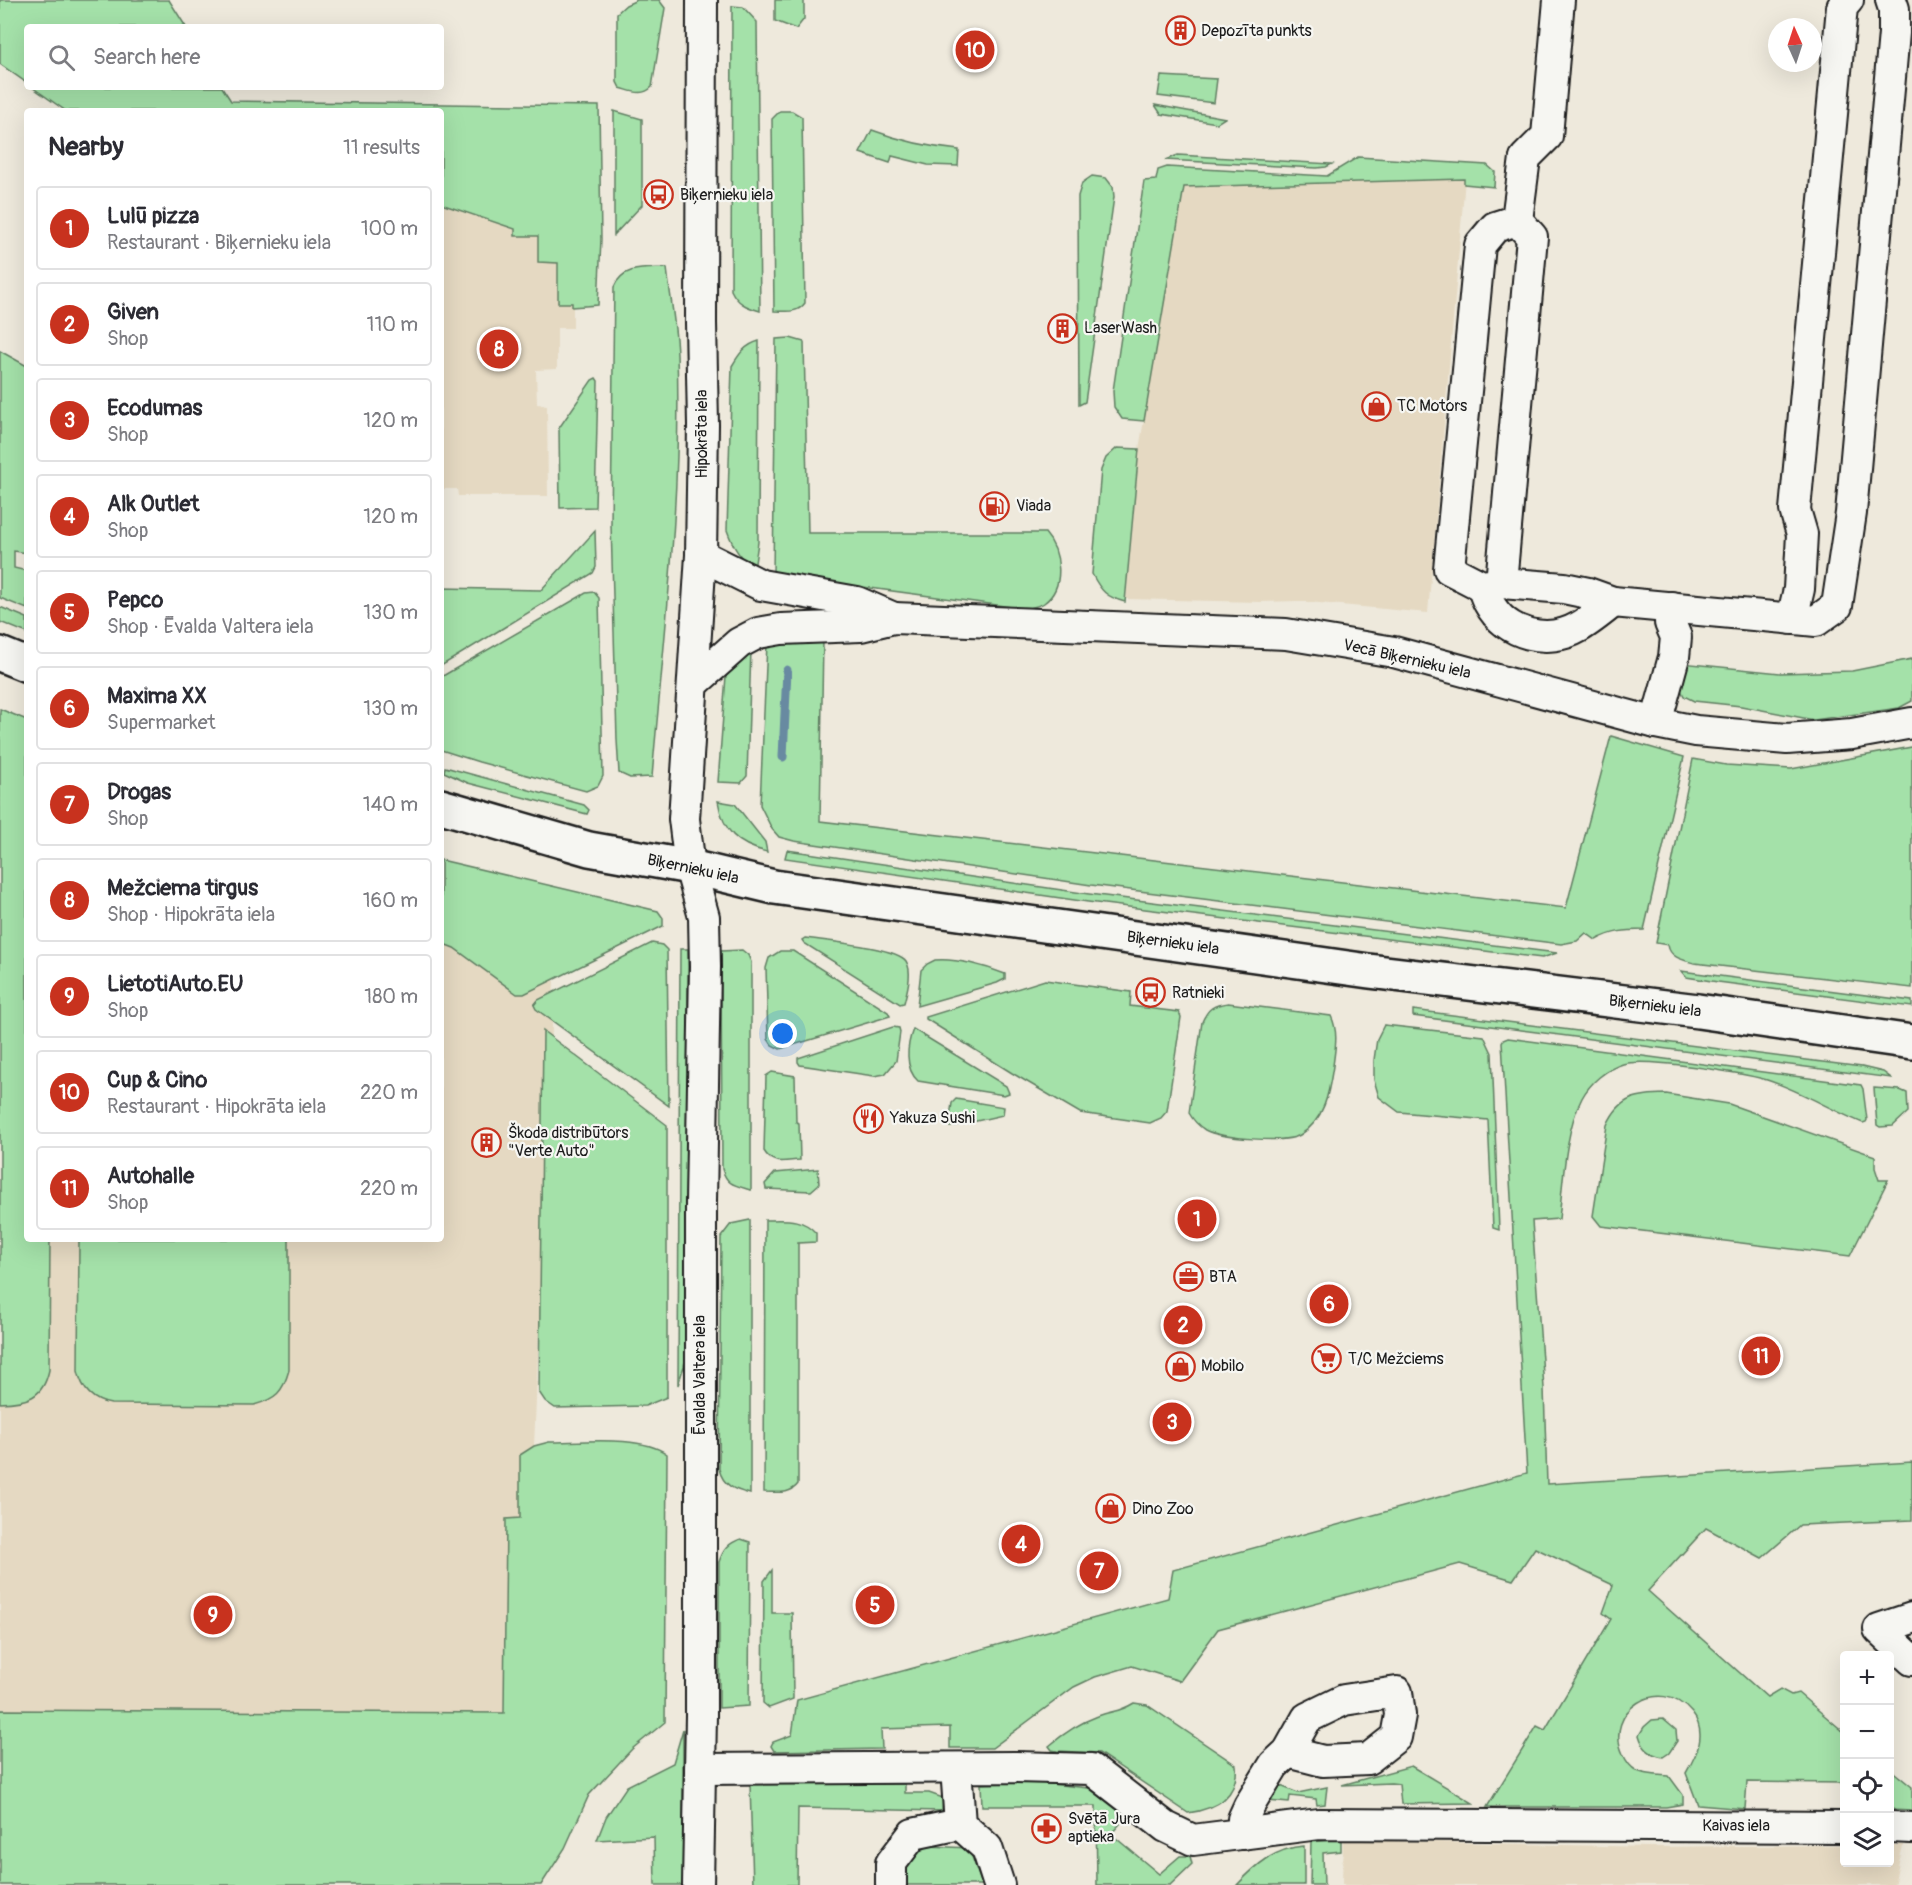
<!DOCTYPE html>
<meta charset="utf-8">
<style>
body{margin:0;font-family:Pangolin,sans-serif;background:#f2f2f3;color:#2b2b33}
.controls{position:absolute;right:18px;bottom:18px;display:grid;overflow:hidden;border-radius:6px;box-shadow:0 6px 24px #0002}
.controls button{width:54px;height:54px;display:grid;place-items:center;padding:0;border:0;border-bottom:2px solid #e1e1e2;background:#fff;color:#2b2b33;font:30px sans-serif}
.compass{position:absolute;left:1768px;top:18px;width:54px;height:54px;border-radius:50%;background:#fff;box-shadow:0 6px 24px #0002;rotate:357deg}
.you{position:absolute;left:783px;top:1034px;width:21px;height:21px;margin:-15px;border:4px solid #fff;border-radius:50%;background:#1a73e8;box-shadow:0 0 0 9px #1a73e833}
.badge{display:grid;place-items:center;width:39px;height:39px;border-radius:50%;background:#c8321e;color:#fff;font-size:20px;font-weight:700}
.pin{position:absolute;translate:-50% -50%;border:3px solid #fff;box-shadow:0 2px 6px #0006}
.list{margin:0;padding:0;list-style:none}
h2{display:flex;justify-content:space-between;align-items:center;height:78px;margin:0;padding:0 24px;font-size:26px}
h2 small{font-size:20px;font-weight:400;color:#7c7c81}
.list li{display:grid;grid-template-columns:39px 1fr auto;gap:18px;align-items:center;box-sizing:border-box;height:84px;margin:0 12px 12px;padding:0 12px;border:2px solid #e1e1e2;border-radius:6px}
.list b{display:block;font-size:22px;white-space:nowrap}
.list p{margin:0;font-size:20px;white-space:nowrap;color:#7c7c81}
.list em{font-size:20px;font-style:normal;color:#7c7c81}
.icon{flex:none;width:33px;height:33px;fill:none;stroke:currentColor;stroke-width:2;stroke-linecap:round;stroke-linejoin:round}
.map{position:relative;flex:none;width:1912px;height:1885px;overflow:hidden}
.search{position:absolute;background:#fff;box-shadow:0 6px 24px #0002;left:24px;top:24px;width:420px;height:66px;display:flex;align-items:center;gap:15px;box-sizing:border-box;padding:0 21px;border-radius:6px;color:#7c7c81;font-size:22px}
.panel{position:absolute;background:#fff;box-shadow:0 6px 24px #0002;left:24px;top:108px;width:420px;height:1134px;border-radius:6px}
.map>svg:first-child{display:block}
.built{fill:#e5d9c2}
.green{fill:#a4e1a9;stroke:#607e62;stroke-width:1.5}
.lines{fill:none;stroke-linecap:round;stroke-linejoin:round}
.stream{stroke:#678aa1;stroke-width:9}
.minor-casing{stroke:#1c1c1c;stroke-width:34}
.major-casing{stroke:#1c1c1c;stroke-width:38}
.minor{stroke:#f6f6f2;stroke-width:30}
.major{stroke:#f6f6f2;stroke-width:33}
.labels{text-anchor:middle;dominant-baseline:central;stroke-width:4.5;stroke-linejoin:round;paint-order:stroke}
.poi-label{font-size:16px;fill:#1c1c1c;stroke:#f6f6f2;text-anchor:start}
.street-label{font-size:16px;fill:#1c1c1c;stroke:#f6f6f2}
</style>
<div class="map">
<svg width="1912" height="1885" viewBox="0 0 1912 1885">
<rect width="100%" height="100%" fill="#eee9dc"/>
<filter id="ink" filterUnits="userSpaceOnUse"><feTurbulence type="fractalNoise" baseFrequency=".0167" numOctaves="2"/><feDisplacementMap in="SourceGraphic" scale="12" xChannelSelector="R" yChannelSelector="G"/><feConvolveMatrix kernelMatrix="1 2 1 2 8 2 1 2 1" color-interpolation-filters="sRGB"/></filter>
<g filter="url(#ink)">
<!-- built -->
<g class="built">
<polygon points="1465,179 1428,613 1297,601 1261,602 1126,599 1139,449 1184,187"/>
<polygon points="441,204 515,229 515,236 538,236 558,262 558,302 573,303 573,328 557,328 557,369 536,370 537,404 547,405 548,496 458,496 457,489 441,489"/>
<polygon points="27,731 27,1239 441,1239 441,907 555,958 534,1446 520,1455 520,1519 506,1519 505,1713 0,1885 0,741"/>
<polygon points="1343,1840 1650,1847 1844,1845 1844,1862 1890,1862 1890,1845 1903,1845 1894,1885 1342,1885"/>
</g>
<!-- green -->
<g class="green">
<polygon points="0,0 169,0 186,27 27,27 27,83 0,64"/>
<path d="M637,0H659L665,8L652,87C642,97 632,91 620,88L617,82V13L626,5Z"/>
<polygon points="775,0 804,0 804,19 796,29 775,21"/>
<path d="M732,6L743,7L757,22L760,311C746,307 737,303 731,290Z"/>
<polygon points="1161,76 1217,79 1214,103 1158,96"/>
<polygon points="32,87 222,87 231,101 599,106 601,239 598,305 572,307 572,303 558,303 558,263 538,262 538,236 515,236 515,229 441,204 441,111 66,111"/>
<polygon points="1155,105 1225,118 1217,123 1161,114"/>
<polygon points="614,111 642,119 642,205 614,235"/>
<path d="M780,111H792L802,117L805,303C797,314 786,311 774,311L772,119Z"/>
<path d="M872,130C901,141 928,147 959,150L958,166L928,165L892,156L890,163L860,153Z"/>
<polygon points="1178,155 1332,164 1326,167 1317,168 1165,160"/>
<polygon points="1358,157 1487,165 1495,172 1494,187 1464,184 1464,179 1184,187 1144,421 1122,419 1114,407 1113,391 1144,181 1156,180 1158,170 1167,167 1327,176"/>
<polygon points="1092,176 1106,178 1113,187 1114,197 1085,402 1079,405 1078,196 1082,183"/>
<path d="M667,268C670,296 676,325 677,354C682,495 664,637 652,777L630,778L619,773L617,740L611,524L614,287C623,265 646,269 667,268Z"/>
<path d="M790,338L804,342L808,533H1045C1061,551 1066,587 1044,603C1040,606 1031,607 1026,609L773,575L776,339Z"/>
<path d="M759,341L758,542L754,570C740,558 733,547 727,530L732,366C739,354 745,345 759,341Z"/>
<polygon points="0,351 27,366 27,553 14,551 14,568 27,571 27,609 0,598"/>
<polygon points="596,378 598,381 595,507 560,508 559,428 592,380"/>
<path d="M1117,448L1139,449L1125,602C1106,597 1101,591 1092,574L1101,470L1106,458Z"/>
<polygon points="595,531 596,567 593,573 441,666 441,588 541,590"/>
<polygon points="594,592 599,598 603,776 598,786 586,791 479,762 441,750 441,677 586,593"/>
<polygon points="0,607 27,618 27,633 0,622"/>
<path d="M823,640L820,821L1566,908L1611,736L1684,757L1644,930C1625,930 1613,931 1596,940L1586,933L1577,941L1561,944L1091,885L794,841L779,837L772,829L760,805L767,643Z"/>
<polygon points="751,649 747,776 741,783 718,782 726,676 743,651"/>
<polygon points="1912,659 1912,701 1899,708 1814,720 1741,706 1694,701 1684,696 1680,688 1682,663 1780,673 1852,671"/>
<path d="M0,709L27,720V1239H50L49,1370C43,1399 26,1402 0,1403Z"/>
<path d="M1912,747V988L1694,963C1683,960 1670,958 1668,945L1656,943L1693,759L1726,765L1791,769Z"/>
<polygon points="445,767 584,805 589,810 587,814 468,783 444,772"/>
<path d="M718,801L735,804L765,842L767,852C737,845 723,831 718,801Z"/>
<polygon points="787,850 1089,894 1557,953 1542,958 1088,902 785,858"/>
<polygon points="441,860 658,911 663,918 663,926 524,994 517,994 454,948 441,943"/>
<path d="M805,938C824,941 896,947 906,961C913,972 907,991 904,1003L900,1004L804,943L802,940Z"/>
<polygon points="652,943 662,945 667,950 669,1106 536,1009 534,1005 538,1000"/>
<polygon points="680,949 688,949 687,1351 684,1366 678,1385"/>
<path d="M742,950L748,955L751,962V1190C734,1185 727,1185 722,1169L721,951Z"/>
<polygon points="780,951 793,951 888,1012 890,1016 780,1049 772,1045 768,1039 766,968 769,958"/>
<path d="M935,960C956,958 985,966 1005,974V979L997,983L917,1006L921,970L927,964Z"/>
<polygon points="1681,971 1912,1001 1912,1007 1718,982 1686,977"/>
<polygon points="1045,980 1131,992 1130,1006 1179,1012 1181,1017 1167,1111 1161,1118 1150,1123 1080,1113 1012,1073 926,1019 926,1017"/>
<path d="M1228,1003L1331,1016C1339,1033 1335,1049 1333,1066C1329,1092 1325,1120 1300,1135C1286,1144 1219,1138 1205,1130C1197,1125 1193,1120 1189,1113L1202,1022C1208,1008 1213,1005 1228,1003Z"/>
<polygon points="1413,1010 1862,1067 1883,1072 1891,1078 1413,1016"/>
<polygon points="1384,1025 1484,1036 1492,1053 1499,1230 1493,1228 1488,1120 1399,1112 1379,1097 1374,1080 1374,1060 1377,1039"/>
<polygon points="893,1027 899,1028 900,1032 896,1061 885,1074 874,1076 800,1065 798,1062 798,1058"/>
<path d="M913,1029L1006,1086L1009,1093L1004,1095L918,1081C904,1068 907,1045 913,1029Z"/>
<polygon points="543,1031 667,1125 667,1397 645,1406 555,1408 545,1401 539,1392"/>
<path d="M1508,1038L1861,1085L1863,1089L1867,1120L1866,1122L1863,1123C1831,1110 1799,1090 1767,1080C1742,1073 1646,1057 1623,1064C1606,1069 1590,1083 1582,1098C1565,1130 1563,1183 1559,1219L1532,1221L1544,1388L1547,1484L1912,1462V1520L1800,1525L1762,1558L1706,1528L1648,1591L1767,1697L1780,1689L1791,1695L1798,1693L1844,1732V1783L1747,1782L1745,1809L1698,1805L1686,1773C1697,1754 1708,1733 1692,1713C1659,1673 1603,1712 1623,1754C1626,1761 1630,1767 1637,1771C1647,1775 1659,1775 1669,1776L1683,1795V1804L1666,1807H1487L1537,1726L1545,1730L1611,1619L1603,1613L1613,1585L1535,1548L1513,1580L1460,1564L1218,1629L1180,1681L1132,1666L1095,1677L1074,1687L992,1748H950V1727L881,1729L882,1749L774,1751L771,1746L773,1742L792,1735L797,1700L1168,1598L1173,1570L1527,1473L1502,1042L1503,1040Z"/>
<path d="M772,1072L795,1076L796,1122L799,1123L800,1160C784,1161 773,1166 764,1151L766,1076Z"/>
<polygon points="1874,1088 1900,1090 1907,1093 1908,1112 1893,1126 1880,1127 1877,1125"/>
<path d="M1666,1094L1729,1104L1875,1156V1168L1879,1180H1888L1850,1256L1601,1226L1593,1216L1607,1125C1620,1096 1637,1095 1666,1094Z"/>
<polygon points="956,1099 1004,1107 1003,1115 950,1127 949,1124 952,1103"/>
<polygon points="818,1169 819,1184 811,1191 766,1189 765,1184 775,1173"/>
<path d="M750,1220V1494C735,1490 723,1486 719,1469L721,1237L731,1224Z"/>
<path d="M765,1220C784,1220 802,1217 816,1233V1242L798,1243V1484C790,1495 777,1492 764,1492Z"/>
<path d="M79,1239H289V1370C283,1392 276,1399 254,1405L111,1404C92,1401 82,1389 78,1371Z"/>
<path d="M549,1442C582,1442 641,1435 667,1454L665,1722L632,1749L589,1795L565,1848L541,1885H0V1710L504,1713L506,1519L520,1518V1455L534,1446Z"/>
<path d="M741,1539L750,1542L749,1706L719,1708V1562C723,1550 728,1543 741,1539Z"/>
<polygon points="772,1570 772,1613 792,1613 793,1699 769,1708 763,1703 764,1581"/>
<path d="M1134,1703L1147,1705L1236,1765C1239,1797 1216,1809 1188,1813L1099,1753L1057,1751L1052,1750L1049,1746C1064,1733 1079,1723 1098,1716C1113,1710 1118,1713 1134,1703Z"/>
<path d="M1652,1720L1663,1719L1676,1730L1677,1741L1669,1753L1663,1757C1649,1754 1643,1749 1639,1735L1644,1727Z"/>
<polygon points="683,1729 683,1885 655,1885 654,1837 597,1840 606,1817 627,1786 673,1763"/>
<polygon points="1411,1766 1473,1803 1401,1804 1399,1784 1391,1783 1342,1785"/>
<polygon points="1890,1769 1912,1787 1912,1810 1890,1809"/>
<polygon points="1032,1782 1098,1789 1127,1816 1111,1834 1159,1874 1180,1856 1190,1856 1192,1864 1170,1885 1097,1885 1096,1806 982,1806 981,1784"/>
<polygon points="750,1784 905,1784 905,1793 929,1793 943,1798 942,1811 798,1808 797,1885 753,1885"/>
<polygon points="1278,1785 1298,1793 1327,1787 1325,1804 1317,1805 1316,1799 1290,1796 1289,1803 1268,1801"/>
<polygon points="1341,1839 1341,1851 1323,1853 1324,1885 1310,1885 1311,1842"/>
<polygon points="928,1846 969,1848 982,1885 902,1885 901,1866"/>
<path d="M1304,1846V1885H1237C1256,1865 1275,1848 1304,1846Z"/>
</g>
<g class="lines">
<!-- stream -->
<polyline class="stream" points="783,757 787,670"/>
<defs>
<g id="minor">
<polyline points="1517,220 1525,158 1547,136 1559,0"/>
<polyline points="701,555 761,585 857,602 894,618"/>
<polyline points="1501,583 1532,237 1517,220 1495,227 1480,245 1449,569 1482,586 1501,583 1564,588 1588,593 1613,602 1816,621 1837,606 1851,513 1894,33 1894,9 1891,0"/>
<path d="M1482,586C1484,591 1486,598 1489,603C1506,635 1548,645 1579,627C1591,620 1602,611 1613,602"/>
<polyline points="1792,619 1799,589 1802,534 1795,510 1842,7 1848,0"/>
<polyline points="694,683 739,643 758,633 781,629 861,626 894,618 1286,634 1394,652 1656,723 1696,731 1787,739 1852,734 1912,723"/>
<polyline points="1656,723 1674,657 1676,637 1670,623 1671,607"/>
<polyline points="1912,1618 1879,1629 1912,1660"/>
<polyline points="956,1768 960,1824 987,1848 999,1885"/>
<polyline points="700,1769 1016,1767 1091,1769 1166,1827 1193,1840 1319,1824 1844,1827"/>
<polyline points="1890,1827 1912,1828"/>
<polyline points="1243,1834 1243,1819 1249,1806 1274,1765 1288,1752 1307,1718 1344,1700 1397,1692 1400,1715 1396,1737 1368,1759 1323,1761 1288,1752"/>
<polyline points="698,1885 701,1715 701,1202 705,967 704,917 690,867 684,819 701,555 703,425 701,323 702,0"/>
<polyline points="891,1885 891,1863 913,1834 960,1824"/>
</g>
<g id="major">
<polyline points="0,654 27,665"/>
<polyline points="441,806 589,849 690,867 774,887 1369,971 1698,1011 1912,1042"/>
</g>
</defs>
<!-- minor casing -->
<use href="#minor" class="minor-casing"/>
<!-- major casing -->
<use href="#major" class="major-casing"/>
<!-- minor -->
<use href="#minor" class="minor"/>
<!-- major -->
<use href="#major" class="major"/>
</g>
</g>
<!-- icons -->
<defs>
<symbol id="building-ring" viewBox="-11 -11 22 22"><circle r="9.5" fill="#f6f6f2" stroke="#c8321e" stroke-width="1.5"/><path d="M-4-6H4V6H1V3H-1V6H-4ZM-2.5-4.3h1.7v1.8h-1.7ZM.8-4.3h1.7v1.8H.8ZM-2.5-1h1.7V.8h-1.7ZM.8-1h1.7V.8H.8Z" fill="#c8321e"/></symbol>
<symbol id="bus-ring" viewBox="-11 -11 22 22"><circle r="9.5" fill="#f6f6f2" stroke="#c8321e" stroke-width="1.5"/><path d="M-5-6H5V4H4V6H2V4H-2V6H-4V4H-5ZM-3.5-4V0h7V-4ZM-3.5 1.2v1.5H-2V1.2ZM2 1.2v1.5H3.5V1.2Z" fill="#c8321e"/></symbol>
<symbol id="shop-ring" viewBox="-11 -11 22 22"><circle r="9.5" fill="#f6f6f2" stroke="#c8321e" stroke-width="1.5"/><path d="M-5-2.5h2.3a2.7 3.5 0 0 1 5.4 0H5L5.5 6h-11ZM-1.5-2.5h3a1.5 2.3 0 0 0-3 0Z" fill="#c8321e"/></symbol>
<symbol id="fuel-ring" viewBox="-11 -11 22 22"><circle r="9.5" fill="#f6f6f2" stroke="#c8321e" stroke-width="1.5"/><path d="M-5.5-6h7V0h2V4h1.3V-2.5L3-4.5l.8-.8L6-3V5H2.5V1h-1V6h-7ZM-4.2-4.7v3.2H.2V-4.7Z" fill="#c8321e"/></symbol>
<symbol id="restaurant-ring" viewBox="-11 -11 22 22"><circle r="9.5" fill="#f6f6f2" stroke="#c8321e" stroke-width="1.5"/><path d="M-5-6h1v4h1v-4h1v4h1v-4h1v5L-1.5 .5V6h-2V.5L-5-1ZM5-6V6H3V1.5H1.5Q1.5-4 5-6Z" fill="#c8321e"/></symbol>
<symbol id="office-ring" viewBox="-11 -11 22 22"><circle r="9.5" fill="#f6f6f2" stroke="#c8321e" stroke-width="1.5"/><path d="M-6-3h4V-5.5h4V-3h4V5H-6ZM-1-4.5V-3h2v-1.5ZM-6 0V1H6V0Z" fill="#c8321e"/></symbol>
<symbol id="supermarket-ring" viewBox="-11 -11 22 22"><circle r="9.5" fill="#f6f6f2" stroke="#c8321e" stroke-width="1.5"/><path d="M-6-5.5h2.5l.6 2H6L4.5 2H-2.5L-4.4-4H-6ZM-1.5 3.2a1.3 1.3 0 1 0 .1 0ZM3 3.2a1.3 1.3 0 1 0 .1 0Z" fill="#c8321e"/></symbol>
<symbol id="pharmacy-ring" viewBox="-11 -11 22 22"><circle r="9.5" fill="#f6f6f2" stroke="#c8321e" stroke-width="1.5"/><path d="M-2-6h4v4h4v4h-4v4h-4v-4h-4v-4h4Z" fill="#c8321e"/></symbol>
</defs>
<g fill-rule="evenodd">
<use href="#building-ring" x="1164" y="14" width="33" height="33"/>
<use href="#bus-ring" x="642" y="178" width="33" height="33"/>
<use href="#building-ring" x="1046" y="312" width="33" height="33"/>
<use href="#shop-ring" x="1360" y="390" width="33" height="33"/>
<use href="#fuel-ring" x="978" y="490" width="33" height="33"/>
<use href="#bus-ring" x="1134" y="976" width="33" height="33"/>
<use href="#restaurant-ring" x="852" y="1102" width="33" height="33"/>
<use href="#building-ring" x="470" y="1126" width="33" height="33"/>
<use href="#office-ring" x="1172" y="1260" width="33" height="33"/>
<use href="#supermarket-ring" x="1310" y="1342" width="33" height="33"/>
<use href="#shop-ring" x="1164" y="1350" width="33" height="33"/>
<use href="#shop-ring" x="1094" y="1492" width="33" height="33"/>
<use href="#pharmacy-ring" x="1030" y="1812" width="33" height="33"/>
</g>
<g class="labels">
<!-- poi labels -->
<g class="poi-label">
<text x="1201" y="31">Depozīta punkts</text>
<text x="680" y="195">Biķernieku iela</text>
<text x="1084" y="328">LaserWash</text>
<text x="1397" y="406">TC Motors</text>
<text x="1016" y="506">Viada</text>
<text x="1172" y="993">Ratnieki</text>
<text x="890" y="1118">Yakuza Sushi</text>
<text x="508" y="1133">Škoda distribūtors<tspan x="508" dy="18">"Verte Auto"</tspan></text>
<text x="1209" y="1277">BTA</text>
<text x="1348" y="1359">T/C Mežciems</text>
<text x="1201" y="1366">Mobilo</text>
<text x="1132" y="1509">Dino Zoo</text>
<text x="1068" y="1819">Svētā Jura<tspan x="1068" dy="18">aptieka</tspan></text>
</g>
<!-- street labels -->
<g class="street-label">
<text transform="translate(702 434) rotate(-90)">Hipokrāta iela</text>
<text transform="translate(1407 659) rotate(13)">Vecā Biķernieku iela</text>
<text transform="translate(693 869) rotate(12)">Biķernieku iela</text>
<text transform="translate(1173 943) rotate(8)">Biķernieku iela</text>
<text transform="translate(1655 1006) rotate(7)">Biķernieku iela</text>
<text transform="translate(700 1375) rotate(-90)">Ēvalda Valtera iela</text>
<text x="1736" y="1826">Kaivas iela</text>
</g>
</g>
</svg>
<div class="controls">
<button>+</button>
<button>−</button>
<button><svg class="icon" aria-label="locate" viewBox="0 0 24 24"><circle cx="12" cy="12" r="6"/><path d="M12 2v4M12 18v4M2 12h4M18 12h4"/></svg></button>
<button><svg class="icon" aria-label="layers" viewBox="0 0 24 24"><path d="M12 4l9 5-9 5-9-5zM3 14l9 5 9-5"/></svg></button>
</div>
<svg class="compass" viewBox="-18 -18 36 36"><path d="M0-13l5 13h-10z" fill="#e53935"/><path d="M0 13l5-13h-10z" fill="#7c7c81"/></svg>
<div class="you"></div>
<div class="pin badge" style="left:1197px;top:1219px">1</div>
<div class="pin badge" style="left:1183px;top:1325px">2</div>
<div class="pin badge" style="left:1172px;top:1422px">3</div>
<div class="pin badge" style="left:1021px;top:1544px">4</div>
<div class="pin badge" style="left:875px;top:1605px">5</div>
<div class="pin badge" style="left:1329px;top:1304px">6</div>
<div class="pin badge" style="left:1099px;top:1571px">7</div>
<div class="pin badge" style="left:499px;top:349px">8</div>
<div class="pin badge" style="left:213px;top:1615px">9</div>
<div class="pin badge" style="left:975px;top:50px">10</div>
<div class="pin badge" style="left:1761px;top:1356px">11</div>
<div class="search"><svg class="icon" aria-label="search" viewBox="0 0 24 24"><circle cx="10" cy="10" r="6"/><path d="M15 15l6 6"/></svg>Search here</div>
<section class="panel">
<h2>Nearby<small>11 results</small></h2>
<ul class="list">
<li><span class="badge">1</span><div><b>Lulū pizza</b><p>Restaurant · Biķernieku iela</p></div><em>100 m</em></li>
<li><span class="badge">2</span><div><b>Given</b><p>Shop</p></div><em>110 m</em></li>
<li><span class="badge">3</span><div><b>Ecodumas</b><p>Shop</p></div><em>120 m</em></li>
<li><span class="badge">4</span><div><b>Alk Outlet</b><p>Shop</p></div><em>120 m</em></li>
<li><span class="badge">5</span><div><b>Pepco</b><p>Shop · Ēvalda Valtera iela</p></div><em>130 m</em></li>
<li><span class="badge">6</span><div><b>Maxima XX</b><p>Supermarket</p></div><em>130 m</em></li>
<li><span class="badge">7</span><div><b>Drogas</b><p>Shop</p></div><em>140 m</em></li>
<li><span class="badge">8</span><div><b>Mežciema tirgus</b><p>Shop · Hipokrāta iela</p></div><em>160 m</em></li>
<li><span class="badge">9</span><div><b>LietotiAuto.EU</b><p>Shop</p></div><em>180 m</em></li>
<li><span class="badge">10</span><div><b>Cup &amp; Cino</b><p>Restaurant · Hipokrāta iela</p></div><em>220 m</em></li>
<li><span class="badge">11</span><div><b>Autohalle</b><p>Shop</p></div><em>220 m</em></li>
</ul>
</section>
</div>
